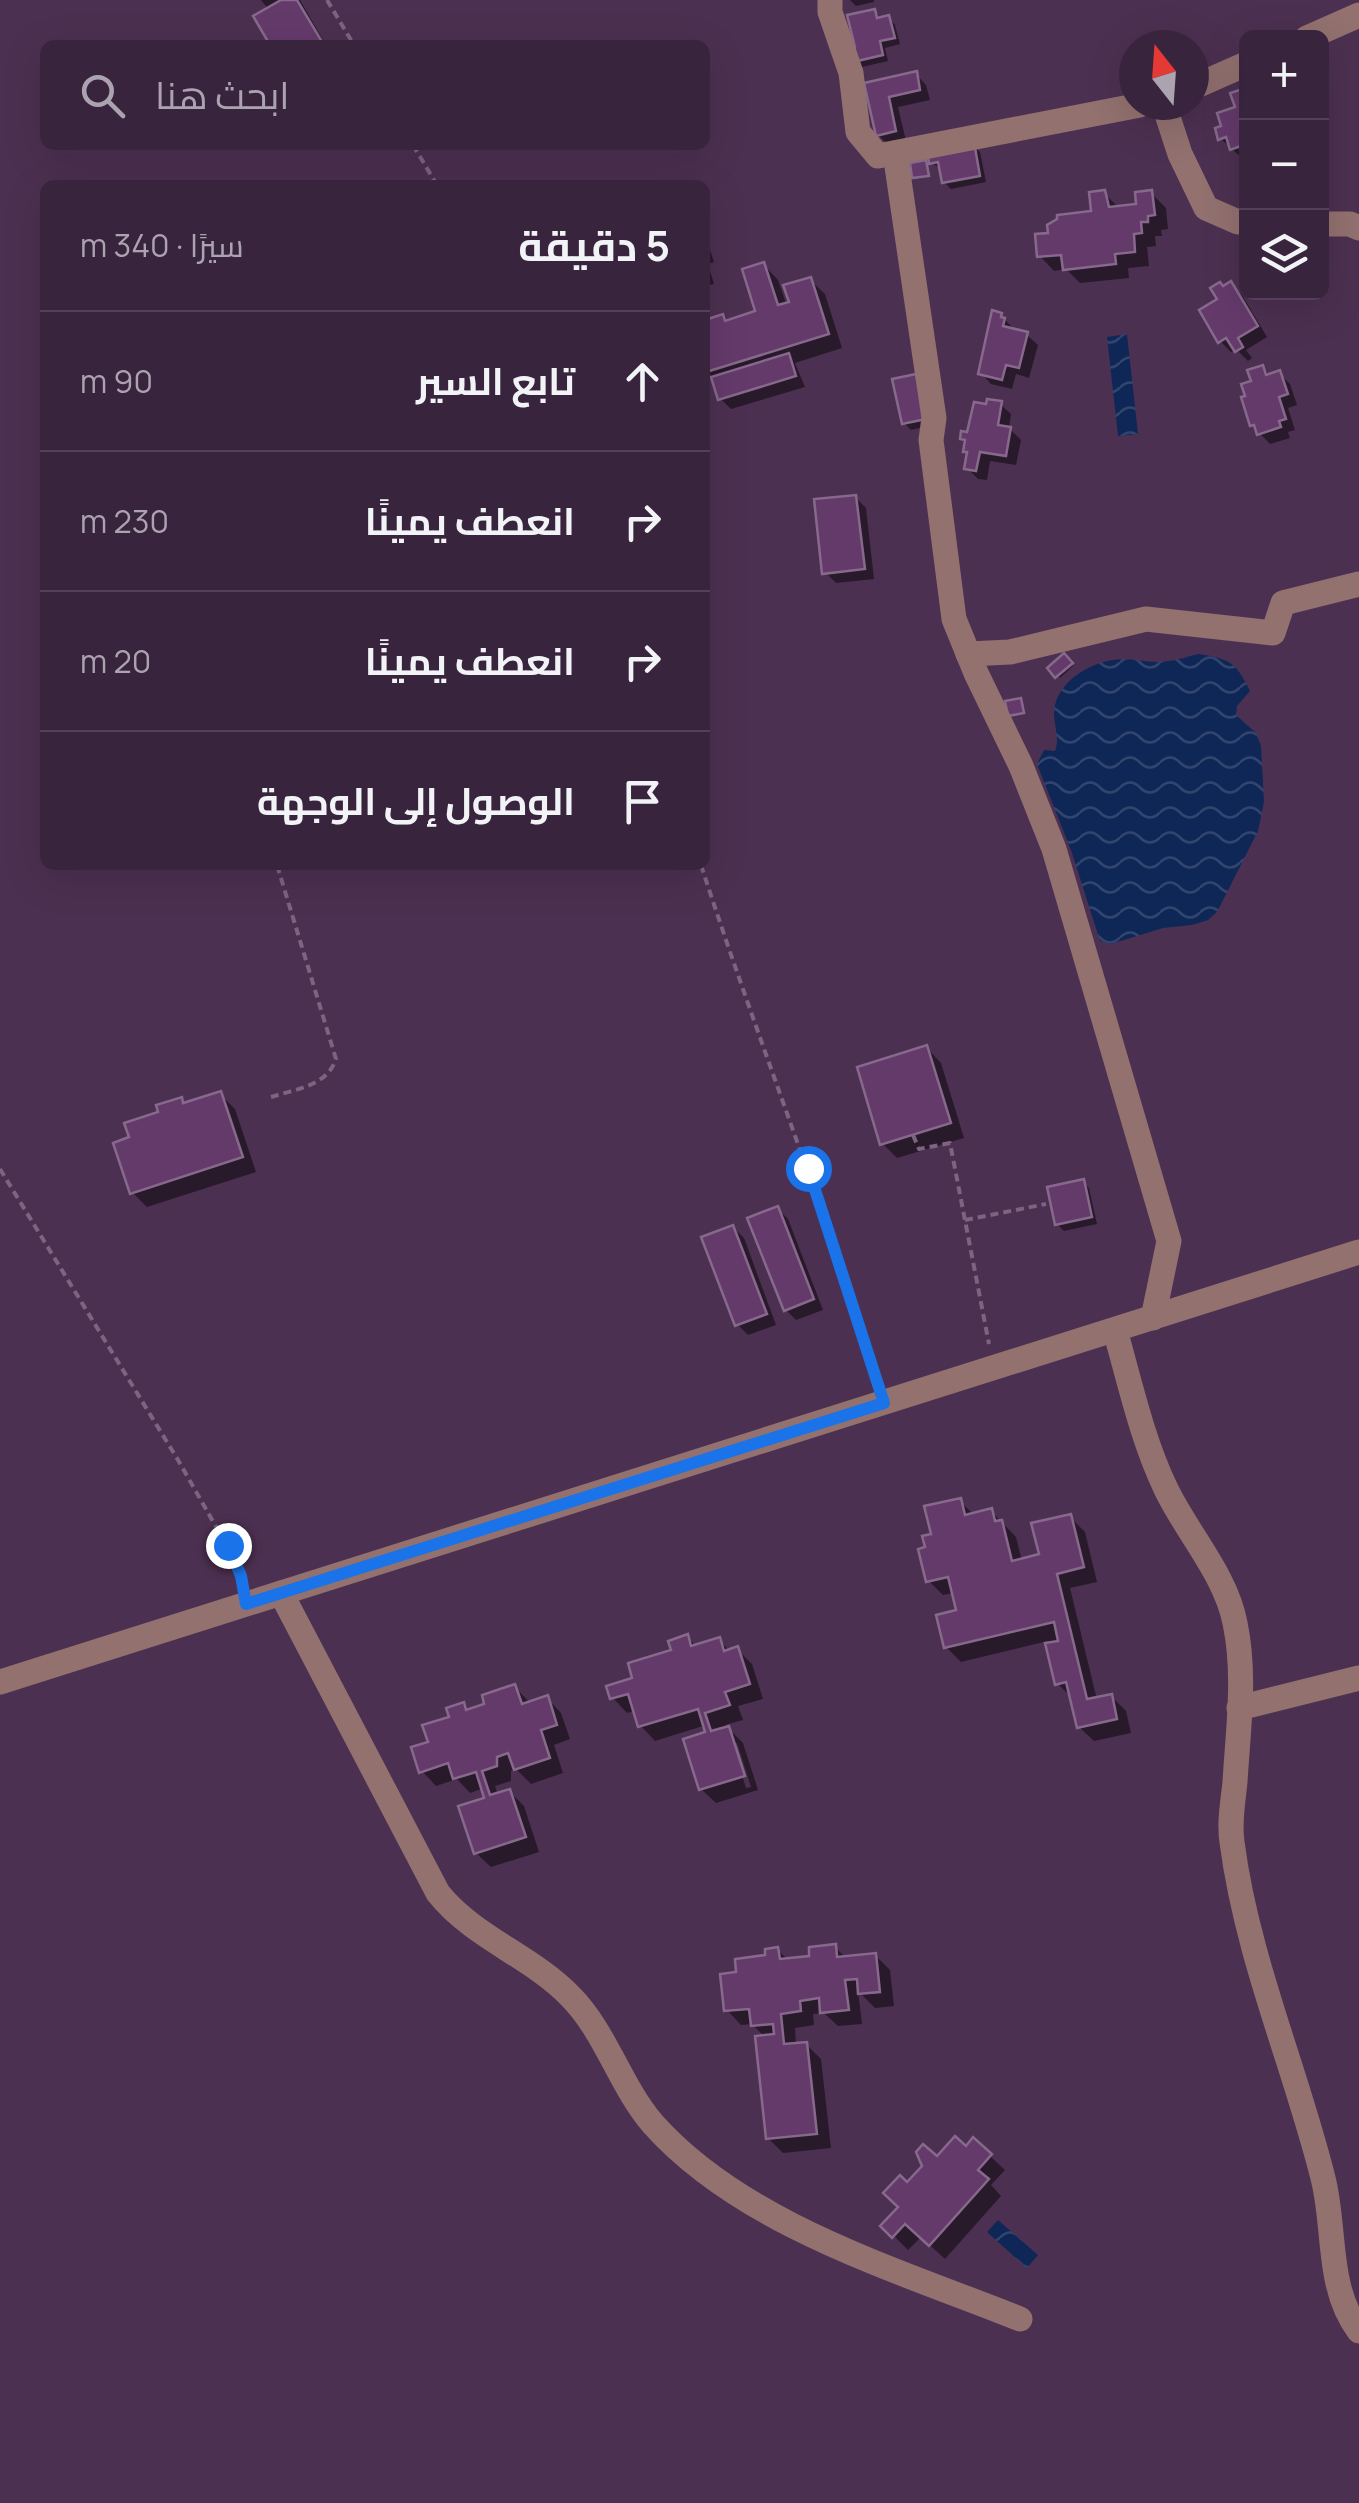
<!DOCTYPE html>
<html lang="ar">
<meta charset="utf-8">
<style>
body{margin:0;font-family:Manrope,Cairo,sans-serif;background:#443048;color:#f1f3f6;direction:rtl}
.controls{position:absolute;right:30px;top:30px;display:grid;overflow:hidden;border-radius:15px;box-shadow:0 10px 40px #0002}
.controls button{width:90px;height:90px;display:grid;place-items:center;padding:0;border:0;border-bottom:2px solid #534157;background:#39243d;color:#f1f3f6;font:50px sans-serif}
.compass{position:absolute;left:1119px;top:30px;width:90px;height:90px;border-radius:50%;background:#39243d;box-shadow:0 10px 40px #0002;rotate:343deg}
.stop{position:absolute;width:30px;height:30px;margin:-22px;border:8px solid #1a73e8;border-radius:50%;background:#fff}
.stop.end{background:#1a73e8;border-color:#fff;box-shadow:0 2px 10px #0008}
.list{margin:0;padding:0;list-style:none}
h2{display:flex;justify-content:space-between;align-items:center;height:130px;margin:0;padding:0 40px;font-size:42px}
h2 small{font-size:32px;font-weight:400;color:#aba4b0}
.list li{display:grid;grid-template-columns:65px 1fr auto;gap:30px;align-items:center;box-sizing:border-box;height:140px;padding:0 40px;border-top:2px solid #534157}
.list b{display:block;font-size:38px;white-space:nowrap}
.list em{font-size:32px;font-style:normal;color:#aba4b0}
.icon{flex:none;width:55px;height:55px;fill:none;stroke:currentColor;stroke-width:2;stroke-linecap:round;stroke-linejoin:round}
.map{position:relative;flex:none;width:1359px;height:2503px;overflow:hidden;direction:ltr}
.search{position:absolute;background:#39243d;box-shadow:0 10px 40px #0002;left:40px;top:40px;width:670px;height:110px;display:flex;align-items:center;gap:25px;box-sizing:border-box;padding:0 35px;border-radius:15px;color:#aba4b0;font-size:38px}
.panel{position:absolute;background:#39243d;box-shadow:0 10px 40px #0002;left:40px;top:180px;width:670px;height:690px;border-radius:15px;direction:rtl}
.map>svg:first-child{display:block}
.water{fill:url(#water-waves)}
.shadow{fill:#0007;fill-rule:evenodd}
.building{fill:#643a6b;stroke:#87698c;stroke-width:2.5}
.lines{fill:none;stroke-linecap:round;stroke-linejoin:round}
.path{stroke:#7d6481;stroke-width:4;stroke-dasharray:8 5;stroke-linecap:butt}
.minor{stroke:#92716f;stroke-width:25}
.route{stroke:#1a73e8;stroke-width:12}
</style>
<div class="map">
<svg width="1359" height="2503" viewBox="0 0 1359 2503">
<defs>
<pattern id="water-waves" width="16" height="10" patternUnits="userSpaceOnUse" patternTransform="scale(2.5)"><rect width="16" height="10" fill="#0e2757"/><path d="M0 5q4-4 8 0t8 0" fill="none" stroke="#31456f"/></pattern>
</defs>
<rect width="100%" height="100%" fill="#4c3051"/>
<!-- water -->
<g class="water">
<polygon points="1127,334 1138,434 1118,436 1107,337"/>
<path d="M1199,654C1230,659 1236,662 1250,691L1237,706L1236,715L1256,733L1261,746L1264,802L1258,831L1217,912L1208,920L1192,925L1163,928L1111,944L1100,941L1072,853L1037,764L1044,750L1055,751C1061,735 1051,721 1055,705C1062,678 1094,660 1122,659C1137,659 1154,664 1168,661C1179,660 1189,656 1199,654Z"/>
<polygon points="998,2220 1038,2255 1027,2268 987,2232"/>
</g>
<!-- shadow -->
<g class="shadow">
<polygon points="261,0 300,0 326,45 273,45 269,10"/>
<polygon points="850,0 874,0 874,2 856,6"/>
<polygon points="874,12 882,20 889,18 895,25 900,44 885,48 888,61 862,67 855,61"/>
<polygon points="916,74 926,85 930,100 898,107 906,141 889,145 878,135 867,85"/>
<polygon points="1246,90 1246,158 1243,159 1220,138 1238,109 1234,94"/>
<polygon points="973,145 980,152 986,182 951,189 944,182 942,169 931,163"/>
<polygon points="1104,193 1119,208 1139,206 1151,193 1166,208 1168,229 1161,230 1162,236 1155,236 1156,246 1147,247 1149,266 1128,268 1129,278 1080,283 1066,269 1054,271 1040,256 1051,235 1094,213"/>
<polygon points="705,235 714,262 708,264 714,284 705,286"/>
<polygon points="764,265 778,280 787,306 810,280 825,294 842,348 795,363 805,387 731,409 721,399 705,362 705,323 723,317 728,323 758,313"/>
<polygon points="1231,285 1242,295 1267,337 1246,350 1252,358 1248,361 1236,349 1231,352 1220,341 1221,300 1223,289"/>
<polygon points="1001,315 1016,332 1027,335 1038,345 1029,378 1016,374 1012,389 991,384 981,373"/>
<polygon points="1262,367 1270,376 1279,373 1290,384 1297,405 1288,408 1295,430 1288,432 1290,438 1270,444 1252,425 1254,383"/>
<polygon points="895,381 931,425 911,430 904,423"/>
<polygon points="1000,404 1011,414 1009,428 1021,440 1016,465 990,461 987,480 978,479 967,468 969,455 962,438"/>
<polygon points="855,497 866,508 874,579 836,583 825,572"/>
<polygon points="1064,656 1073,666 1060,678 1051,668"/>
<polygon points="927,1048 941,1063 964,1138 897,1158 883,1144"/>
<polygon points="220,1094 235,1109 256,1172 147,1207 132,1192 161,1113 181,1100 186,1105"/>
<polygon points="1083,1182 1089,1188 1097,1224 1064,1231 1057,1224"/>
<polygon points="778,1209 788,1219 823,1310 796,1320 786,1310"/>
<polygon points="733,1227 744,1238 776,1325 748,1335 737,1324"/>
<polygon points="960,1501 974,1515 991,1511 1016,1537 1022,1561 1042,1556 1070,1517 1085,1532 1097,1582 1070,1588 1097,1700 1111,1696 1126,1711 1131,1733 1094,1741 1079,1727 1073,1699 1057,1683 1048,1641 961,1662 946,1647 959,1612 954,1593 943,1595 929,1581 928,1549"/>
<path d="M687,1637L697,1647L719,1640L730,1651L737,1649L752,1664L763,1699L738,1706L743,1720L725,1725L743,1743L758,1790L716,1803L701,1789L708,1734L706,1725L655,1741L641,1726L636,1710L627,1713L613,1698L674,1652ZM732,1743H737L751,1787L746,1788Z"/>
<polygon points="515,1687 529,1702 547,1698 561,1713 570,1739 554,1745 563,1773 531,1784 516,1769 511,1771 511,1781 495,1786 498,1795 509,1791 524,1806 539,1852 491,1867 476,1853 487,1799 484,1788 470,1793 457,1779 436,1786 422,1771 431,1744 463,1705 470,1711 488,1705"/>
<polygon points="835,1947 846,1958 875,1955 890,1970 894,2006 875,2008 858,1991 862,2024 838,2026 824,2013 813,2014 814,2025 795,2028 796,2045 806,2044 821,2059 831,2148 783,2153 768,2138 766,2038 752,2024 741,2025 727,2010 739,1975 778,1950 789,1961 812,1958"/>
<polygon points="966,2150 990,2156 1005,2170 991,2185 1001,2196 945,2259 921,2237 908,2250 884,2226 901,2208 907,2185 937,2160"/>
</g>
<!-- building -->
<g class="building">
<polygon points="281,0 297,0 324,45 270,45 253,16"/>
<polygon points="875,9 877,18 889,15 895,38 880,41 883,55 853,62 855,47 847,15"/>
<polygon points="917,71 920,90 889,97 896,131 876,136 864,83"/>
<polygon points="1246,88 1246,153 1244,145 1230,150 1226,137 1218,140 1215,128 1221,126 1217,113 1235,107 1230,93"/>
<polygon points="974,142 980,176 942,183 938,162 929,164 927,151"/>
<polygon points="926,160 929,176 912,178 910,163"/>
<polygon points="1105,190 1109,207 1136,204 1135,192 1152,190 1155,215 1148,216 1148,222 1141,222 1142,233 1134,234 1135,252 1115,254 1116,264 1063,270 1061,255 1037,257 1035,234 1048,233 1047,225 1057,219 1057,215 1091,211 1089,192"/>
<polygon points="764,262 778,305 789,302 783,285 811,277 829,334 706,372 705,320 723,314 725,321 755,311 742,269"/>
<polygon points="1231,281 1258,326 1238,338 1243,347 1235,352 1226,338 1218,343 1199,310 1217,299 1210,288 1220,282 1223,286"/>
<polygon points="992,310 1002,313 1001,317 1005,318 1003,326 1028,332 1019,368 1006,365 1002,380 978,374"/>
<polygon points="789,353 796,376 718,400 711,377"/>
<polygon points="1263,365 1266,375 1280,370 1288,394 1279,397 1286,419 1279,421 1281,427 1257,435 1254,425 1250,426 1241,397 1245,396 1241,384 1251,381 1247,370"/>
<polygon points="916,374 926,419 902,424 892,379"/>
<polygon points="987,399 1002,401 998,425 1011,427 1006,456 980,452 976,471 964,469 967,452 963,452 965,440 960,439 961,431 967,432 974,402 986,404"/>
<polygon points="856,495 865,569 822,574 814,499"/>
<polygon points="1064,653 1073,663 1055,678 1047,668"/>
<polygon points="1021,698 1024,713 1008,716 1005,701"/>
<polygon points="927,1045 951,1123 880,1145 857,1067"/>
<polygon points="221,1091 243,1157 130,1194 113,1143 129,1137 124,1123 158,1112 156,1105 182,1097 183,1103"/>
<polygon points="1084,1179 1092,1217 1055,1225 1047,1187"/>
<polygon points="778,1206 814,1299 784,1311 747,1218"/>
<polygon points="733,1225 767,1314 735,1326 701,1237"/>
<polygon points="961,1498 965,1515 992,1508 995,1521 1002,1520 1012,1561 1039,1554 1031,1523 1071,1514 1084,1567 1057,1574 1087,1699 1112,1694 1117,1719 1077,1728 1066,1682 1055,1685 1045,1643 1058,1641 1054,1622 944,1648 936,1615 956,1610 948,1577 926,1582 918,1549 925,1547 922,1536 931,1534 924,1506"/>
<polygon points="688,1634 691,1646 720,1637 724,1651 738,1646 750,1684 725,1692 730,1705 705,1713 711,1731 729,1726 745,1776 699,1790 683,1739 705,1732 698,1709 638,1727 628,1694 610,1699 606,1686 632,1678 628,1663 671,1650 668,1641"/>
<polygon points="515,1684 522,1704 548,1695 557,1725 541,1730 550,1758 514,1770 508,1753 497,1757 497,1766 482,1771 490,1795 510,1789 526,1837 474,1854 458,1806 484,1798 476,1772 453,1779 448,1763 419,1773 411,1747 428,1742 422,1725 449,1717 446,1708 464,1702 466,1710 484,1704 482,1695"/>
<polygon points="836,1944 837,1957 876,1953 880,1992 858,1994 857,1979 845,1980 849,2010 820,2013 819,1998 800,2001 801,2011 781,2014 784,2044 807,2042 817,2134 766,2139 755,2036 774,2034 773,2024 751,2026 749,2009 724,2011 720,1974 736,1972 735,1959 765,1955 765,1949 778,1947 780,1959 809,1956 809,1947"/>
<polygon points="955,2136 966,2146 973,2137 992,2154 978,2170 989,2179 929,2246 905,2224 892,2238 880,2226 898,2207 883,2193 900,2175 907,2182 922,2166 916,2152 923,2144 937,2156"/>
</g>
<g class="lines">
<!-- path -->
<g class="path">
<polyline points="327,0 354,45"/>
<polyline points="413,145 437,185"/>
<path d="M701,865C757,1038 824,1206 877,1380"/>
<path d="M271,1097C296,1089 327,1086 336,1059L277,865"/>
<polyline points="913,1135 919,1149 950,1143 989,1344"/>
<polyline points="0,1169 178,1460 235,1560 243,1585"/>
<polyline points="965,1220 1046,1204"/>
</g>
<!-- minor -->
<g class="minor">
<polyline points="830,0 830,12 851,73 858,132 878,156 1140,105"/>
<polyline points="1307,38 1359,15"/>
<polyline points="1194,87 1246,64"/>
<polyline points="1164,105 1180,154 1206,208 1238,222 1246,222"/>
<polyline points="895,153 934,418 931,440 954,619 976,673 1021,766 1054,849 1169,1241 1153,1318"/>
<polyline points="1322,224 1350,224 1359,228"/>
<polyline points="968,654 1010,652 1146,619 1273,633 1283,603 1359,584"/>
<path d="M1115,1330C1130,1383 1142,1439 1166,1489C1187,1533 1226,1575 1235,1623C1246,1675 1238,1730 1235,1782C1233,1802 1229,1822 1232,1842C1247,1958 1295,2066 1323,2178C1336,2229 1326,2287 1359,2331"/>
<path d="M281,1593L438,1893C473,1937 531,1956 570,1996C606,2032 620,2086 653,2124C743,2225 898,2270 1020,2319"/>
<polyline points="0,1682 1359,1252"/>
<polyline points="1239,1708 1359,1678"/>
</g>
</g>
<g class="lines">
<!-- route -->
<polyline class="route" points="228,1545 241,1576 246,1604 884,1403 808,1168"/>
</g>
</svg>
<div class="controls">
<button>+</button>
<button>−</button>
<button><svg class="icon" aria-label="layers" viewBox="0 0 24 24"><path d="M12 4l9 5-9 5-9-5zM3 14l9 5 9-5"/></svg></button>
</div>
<svg class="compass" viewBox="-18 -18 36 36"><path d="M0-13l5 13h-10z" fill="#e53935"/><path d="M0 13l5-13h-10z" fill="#aba4b0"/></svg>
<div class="stop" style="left:808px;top:1168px"></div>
<div class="stop end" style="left:228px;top:1545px"></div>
<div class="search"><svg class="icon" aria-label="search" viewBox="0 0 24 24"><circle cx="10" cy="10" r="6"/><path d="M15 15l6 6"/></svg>ابحث هنا</div>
<section class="panel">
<h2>5 دقيقة<small>سيرًا · 340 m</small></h2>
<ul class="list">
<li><svg class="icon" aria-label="ahead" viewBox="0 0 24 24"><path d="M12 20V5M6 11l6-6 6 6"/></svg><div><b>تابع السير</b></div><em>90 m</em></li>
<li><svg class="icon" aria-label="right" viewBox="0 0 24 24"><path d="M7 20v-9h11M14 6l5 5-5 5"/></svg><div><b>انعطف يمينًا</b></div><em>230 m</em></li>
<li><svg class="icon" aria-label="right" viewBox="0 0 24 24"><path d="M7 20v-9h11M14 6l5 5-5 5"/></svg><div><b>انعطف يمينًا</b></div><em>20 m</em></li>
<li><svg class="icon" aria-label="arrive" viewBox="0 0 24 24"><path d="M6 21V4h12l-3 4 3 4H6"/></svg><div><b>الوصول إلى الوجهة</b></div></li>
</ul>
</section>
</div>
